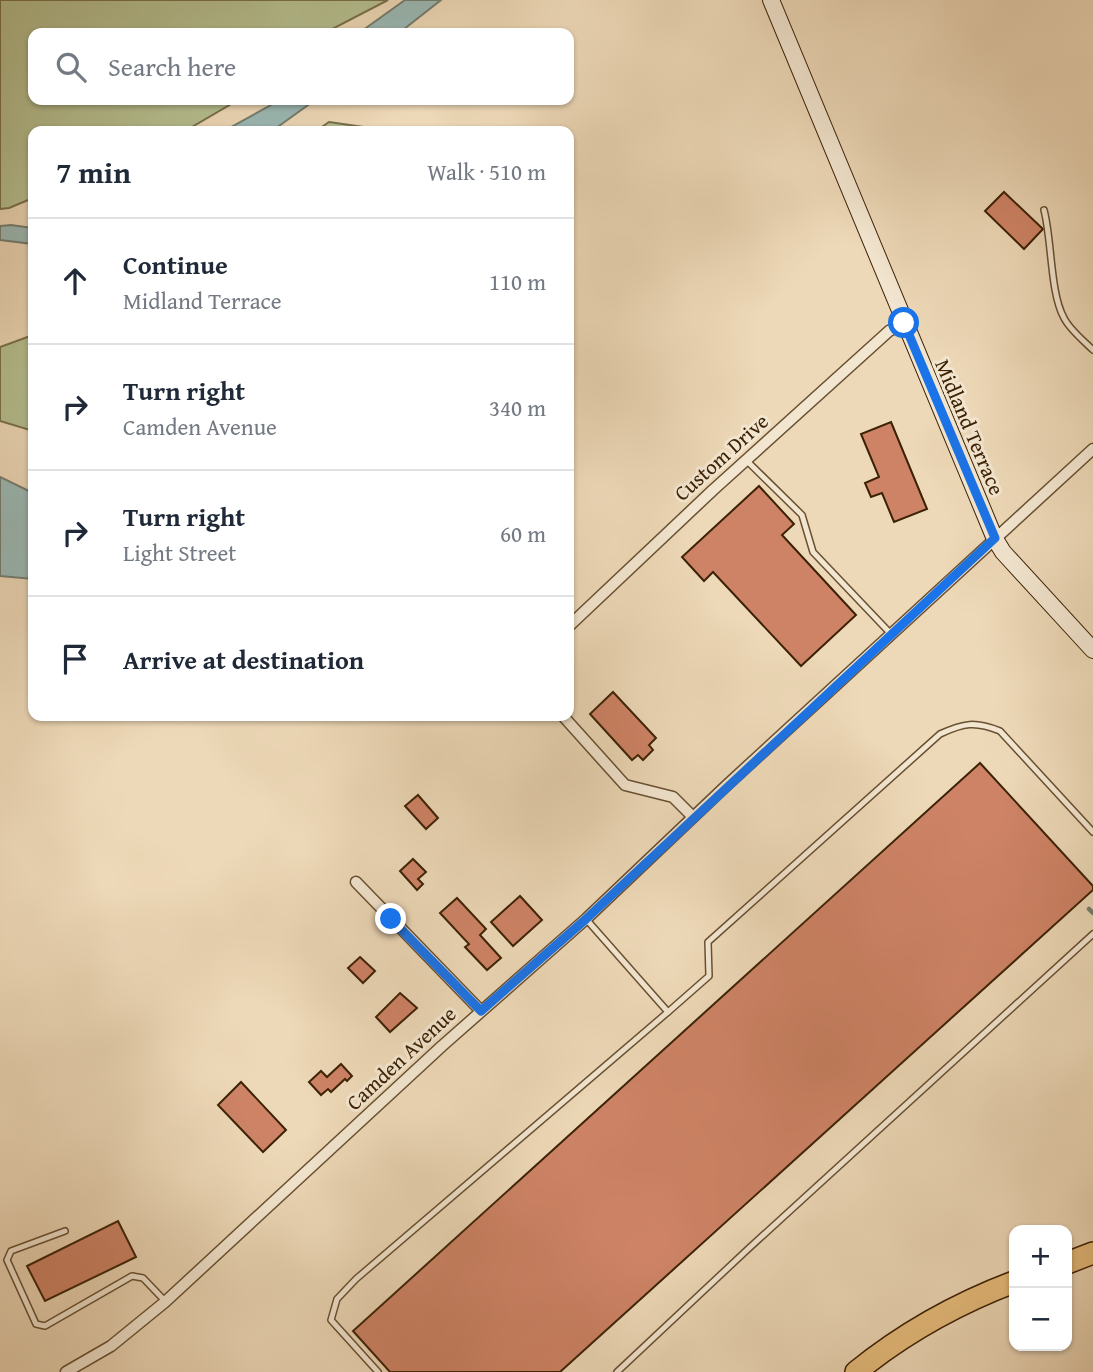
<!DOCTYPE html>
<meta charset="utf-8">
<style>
body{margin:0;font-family:"Gentium Book Plus",serif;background:#f2f2f3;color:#1f2937}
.controls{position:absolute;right:21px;bottom:21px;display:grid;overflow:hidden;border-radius:14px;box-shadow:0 2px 5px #0004}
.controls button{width:63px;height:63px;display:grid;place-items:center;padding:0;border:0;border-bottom:2px solid #e0e1e3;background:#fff;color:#1f2937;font:35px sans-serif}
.stop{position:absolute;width:21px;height:21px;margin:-16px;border:5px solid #1a73e8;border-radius:50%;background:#fff}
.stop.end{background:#1a73e8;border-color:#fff;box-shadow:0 2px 7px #0008}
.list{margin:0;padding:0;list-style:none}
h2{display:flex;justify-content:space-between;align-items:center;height:91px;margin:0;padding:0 28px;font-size:30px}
h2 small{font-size:23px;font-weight:400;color:#747a83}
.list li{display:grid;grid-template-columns:46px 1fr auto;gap:21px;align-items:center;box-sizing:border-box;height:126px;padding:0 28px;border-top:2px solid #e0e1e3}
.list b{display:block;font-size:26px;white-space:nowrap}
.list p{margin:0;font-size:23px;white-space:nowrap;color:#747a83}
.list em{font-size:23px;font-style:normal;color:#747a83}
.icon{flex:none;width:38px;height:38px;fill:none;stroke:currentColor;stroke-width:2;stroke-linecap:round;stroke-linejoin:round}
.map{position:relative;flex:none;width:1093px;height:1372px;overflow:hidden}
.search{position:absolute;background:#fff;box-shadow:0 2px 5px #0004;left:28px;top:28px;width:546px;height:77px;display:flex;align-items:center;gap:18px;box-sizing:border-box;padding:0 24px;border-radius:14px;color:#747a83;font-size:26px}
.panel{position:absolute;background:#fff;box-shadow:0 2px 5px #0004;left:28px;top:126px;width:546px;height:595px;border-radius:14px}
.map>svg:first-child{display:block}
.green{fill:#b5bf90;stroke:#78704a;stroke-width:2}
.water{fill:#9ab9b5;stroke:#747d6f;stroke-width:2}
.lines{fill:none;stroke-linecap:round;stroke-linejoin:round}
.stream{stroke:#747d6f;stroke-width:4.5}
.building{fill:#ce8366;stroke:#3c2205;stroke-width:2}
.lane-casing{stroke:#685032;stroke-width:8}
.street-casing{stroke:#685032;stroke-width:13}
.secondary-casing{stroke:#3c2205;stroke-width:18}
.highway-casing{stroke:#3c2205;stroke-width:24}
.lane{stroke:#f3e6d0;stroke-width:5}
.street{stroke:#f3e6d0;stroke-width:10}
.secondary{stroke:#f3e6d0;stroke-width:16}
.highway{stroke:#e6bc7c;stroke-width:21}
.route{stroke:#1a73e8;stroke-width:9}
.labels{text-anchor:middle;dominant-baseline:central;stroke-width:6;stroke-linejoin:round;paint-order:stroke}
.street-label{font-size:21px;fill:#3c2205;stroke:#f3e6d0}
</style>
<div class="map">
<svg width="1093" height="1372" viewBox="0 0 1093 1372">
<rect width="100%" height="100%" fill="#edd8b7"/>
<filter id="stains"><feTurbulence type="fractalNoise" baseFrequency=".00286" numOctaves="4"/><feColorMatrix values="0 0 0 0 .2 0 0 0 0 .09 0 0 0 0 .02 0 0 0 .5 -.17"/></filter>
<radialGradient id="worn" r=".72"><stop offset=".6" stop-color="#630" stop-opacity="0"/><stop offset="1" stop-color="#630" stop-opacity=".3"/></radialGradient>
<!-- green -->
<g class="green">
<polygon points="0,0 388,0 332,29 327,33 33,33 33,100 238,100 185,131 33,131 33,198 9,208 0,209"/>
<polygon points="329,122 370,128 372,131 316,131"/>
<polygon points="33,335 33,431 0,421 0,347"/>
</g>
<!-- water -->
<g class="water">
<polygon points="405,0 441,0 399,33 359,33"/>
<polygon points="280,100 315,100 272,131 224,131"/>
<polygon points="11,225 33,228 33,244 0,240 0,226"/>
<polygon points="0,477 33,493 33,579 0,576"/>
</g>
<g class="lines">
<!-- stream -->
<polyline class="stream" points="1089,909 1093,913"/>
</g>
<!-- building -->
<g class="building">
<polygon points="1004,192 1043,229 1024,249 985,211"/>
<polygon points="891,422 927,509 894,522 882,493 871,497 865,483 879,477 861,434"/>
<polygon points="759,486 794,524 782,535 856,615 801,666 713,572 704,581 682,557"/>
<polygon points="613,692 656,738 649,745 653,750 643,760 638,755 632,760 590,714"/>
<polygon points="980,763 1093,886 1093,890 560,1372 390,1372 353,1331"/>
<polygon points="418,795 438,818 426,829 405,806"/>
<polygon points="413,859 426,872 418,879 423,884 417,890 400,871"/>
<polygon points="520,896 542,920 513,946 491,922"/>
<polygon points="457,898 486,929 480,935 501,958 487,970 465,947 469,944 440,913"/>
<polygon points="360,957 375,971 363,983 348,968"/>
<polygon points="400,993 417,1008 390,1032 376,1017"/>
<polygon points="341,1064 352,1076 347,1081 345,1079 331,1092 328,1089 321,1095 309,1082 321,1071 327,1077"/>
<polygon points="241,1082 286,1130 263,1152 218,1105"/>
<polygon points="118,1221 136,1257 45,1301 27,1266"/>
</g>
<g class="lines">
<defs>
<g id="lane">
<path d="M1044,210C1052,240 1050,293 1064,318C1070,330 1084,341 1093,350"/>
<polyline points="746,460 802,515 813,552 891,634"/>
<path d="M668,1012L709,976L708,942L940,734C964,723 975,721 1000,731L1093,832"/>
<polyline points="65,1231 11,1251 7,1260 36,1324 45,1326 132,1276 143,1278 165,1301"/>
<polyline points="378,1372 331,1320 337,1299 356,1279 668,1012 586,919"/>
<polyline points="617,1372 747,1250 1093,934"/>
</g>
<g id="street">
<polyline points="569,626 713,490 889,331 904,323"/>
<polyline points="563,716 625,785 673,797 693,817"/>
<polyline points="356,882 481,1011"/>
<polyline points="66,1372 111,1346 165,1302 442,1046 586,919 727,785 1093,449"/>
</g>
<polyline id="secondary" points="771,0 995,539 1003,552 1093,650"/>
<g id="highway">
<polyline points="1067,1263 1093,1253"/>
<path d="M856,1372C904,1333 956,1304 1014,1282"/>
</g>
</defs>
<!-- lane casing -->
<use href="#lane" class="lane-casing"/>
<!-- street casing -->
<use href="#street" class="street-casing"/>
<!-- secondary casing -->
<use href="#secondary" class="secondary-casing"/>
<!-- highway casing -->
<use href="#highway" class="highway-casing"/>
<!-- lane -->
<use href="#lane" class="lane"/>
<!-- street -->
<use href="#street" class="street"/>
<!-- secondary -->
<use href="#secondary" class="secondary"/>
<!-- highway -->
<use href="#highway" class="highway"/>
</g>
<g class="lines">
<!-- route -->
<polyline class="route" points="391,919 481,1011 586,919 995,538 904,323"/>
</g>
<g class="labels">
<!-- street labels -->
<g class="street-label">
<text transform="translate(970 427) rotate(67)">Midland Terrace</text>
<text transform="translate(721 457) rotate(-42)">Custom Drive</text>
<text transform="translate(401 1058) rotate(-43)">Camden Avenue</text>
</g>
</g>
<rect width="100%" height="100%" filter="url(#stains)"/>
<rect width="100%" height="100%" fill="url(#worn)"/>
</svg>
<div class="controls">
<button>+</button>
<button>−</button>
</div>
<div class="stop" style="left:904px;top:323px"></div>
<div class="stop end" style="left:391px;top:919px"></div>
<div class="search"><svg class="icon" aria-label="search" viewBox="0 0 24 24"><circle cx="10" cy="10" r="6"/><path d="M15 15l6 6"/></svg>Search here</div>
<section class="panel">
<h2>7 min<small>Walk · 510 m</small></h2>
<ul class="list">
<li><svg class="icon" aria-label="ahead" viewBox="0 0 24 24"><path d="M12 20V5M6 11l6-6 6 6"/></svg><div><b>Continue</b><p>Midland Terrace</p></div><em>110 m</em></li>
<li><svg class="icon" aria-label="right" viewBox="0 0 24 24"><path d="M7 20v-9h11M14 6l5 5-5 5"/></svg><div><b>Turn right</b><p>Camden Avenue</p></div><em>340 m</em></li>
<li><svg class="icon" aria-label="right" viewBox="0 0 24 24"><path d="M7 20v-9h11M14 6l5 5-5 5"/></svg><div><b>Turn right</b><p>Light Street</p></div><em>60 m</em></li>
<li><svg class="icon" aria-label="arrive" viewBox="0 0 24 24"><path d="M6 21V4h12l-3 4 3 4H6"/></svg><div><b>Arrive at destination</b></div></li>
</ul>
</section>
</div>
